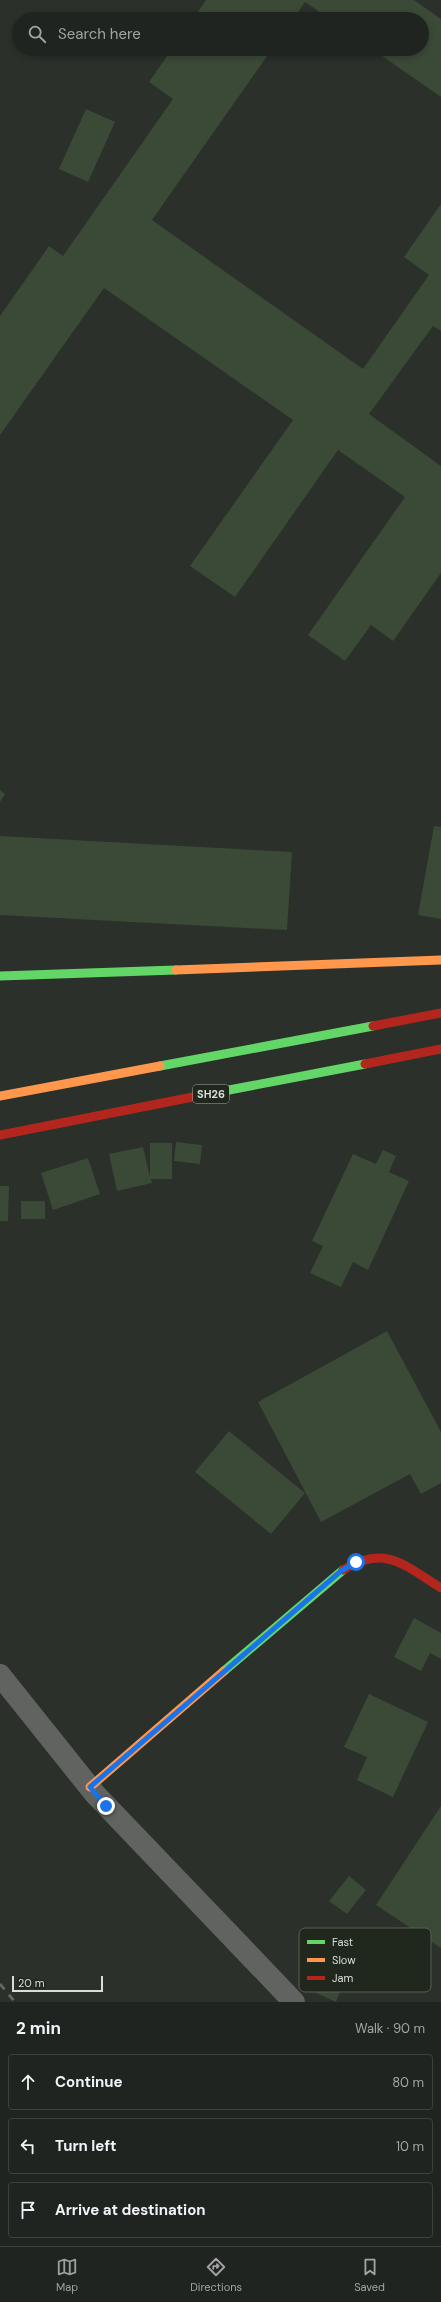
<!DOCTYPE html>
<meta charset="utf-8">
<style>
body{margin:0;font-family:"DM Sans",sans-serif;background:#282c29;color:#f1f3f6}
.scale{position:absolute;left:12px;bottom:10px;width:91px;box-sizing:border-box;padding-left:4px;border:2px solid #d9ded8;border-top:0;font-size:11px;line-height:14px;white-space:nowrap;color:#d9ded8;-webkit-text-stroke:3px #20281e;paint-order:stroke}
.stop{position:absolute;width:12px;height:12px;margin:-9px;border:3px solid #1a73e8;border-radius:50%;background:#fff}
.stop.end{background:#1a73e8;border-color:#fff;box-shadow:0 1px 4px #0008}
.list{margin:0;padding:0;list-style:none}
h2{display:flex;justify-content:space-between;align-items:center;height:52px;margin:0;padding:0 16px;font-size:17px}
h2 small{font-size:13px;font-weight:400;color:#a2a4a5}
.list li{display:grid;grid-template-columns:26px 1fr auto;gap:12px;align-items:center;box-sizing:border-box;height:56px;margin:0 8px 8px;padding:0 8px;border:1px solid #3d413e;border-radius:4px}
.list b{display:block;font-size:15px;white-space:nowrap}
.list em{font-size:13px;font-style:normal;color:#a2a4a5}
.icon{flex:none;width:22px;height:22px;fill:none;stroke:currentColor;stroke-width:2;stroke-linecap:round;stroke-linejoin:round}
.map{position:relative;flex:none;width:441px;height:2002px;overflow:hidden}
.search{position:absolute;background:#202420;box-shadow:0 2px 6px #0003;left:12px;right:12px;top:12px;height:44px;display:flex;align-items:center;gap:10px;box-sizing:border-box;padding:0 14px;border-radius:22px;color:#a2a4a5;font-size:15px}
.sheet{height:244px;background:#202420}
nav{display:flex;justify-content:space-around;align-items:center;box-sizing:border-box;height:56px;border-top:1px solid #3d413e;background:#202420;font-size:11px;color:#a2a4a5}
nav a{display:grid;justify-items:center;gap:2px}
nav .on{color:#9ca19b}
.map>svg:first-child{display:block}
.building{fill:#3b4937}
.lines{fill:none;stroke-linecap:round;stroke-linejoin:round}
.street{stroke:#60635f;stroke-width:22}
.fast{stroke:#63d668;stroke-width:9}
.slow{stroke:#ff974d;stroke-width:9}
.jam{stroke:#b3261e;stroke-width:9}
.rail{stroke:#636662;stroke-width:3;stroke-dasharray:7 7;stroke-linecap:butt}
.route{stroke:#1a73e8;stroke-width:5}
.labels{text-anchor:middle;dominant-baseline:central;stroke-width:3;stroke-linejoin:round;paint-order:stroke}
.shield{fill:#20281e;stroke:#a2a7a0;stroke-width:1}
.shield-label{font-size:11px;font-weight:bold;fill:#d9ded8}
.key{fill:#20281e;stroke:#585f56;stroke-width:1}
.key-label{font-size:11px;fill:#d9ded8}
</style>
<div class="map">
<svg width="441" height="2002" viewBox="0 0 441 2002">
<rect width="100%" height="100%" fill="#2b302a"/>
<!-- building -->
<g class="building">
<polygon points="206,0 414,0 441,19 441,97 372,49 422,49 422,19 330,19 305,2 293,19 193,19"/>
<polygon points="172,49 272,49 152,220 363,369 429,275 404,257 441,204 441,331 433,326 369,414 441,466 441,573 393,641 371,625 345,661 308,635 405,497 338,450 235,597 190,566 293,420 104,288 0,435 0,316 49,246 63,256 173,99 149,82"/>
<polygon points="86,109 115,122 88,182 59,169"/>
<polygon points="0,790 5,794 0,802"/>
<polygon points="434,826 441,827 441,919 418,915"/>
<polygon points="0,836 292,852 287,930 0,915"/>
<polygon points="176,1142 202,1145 200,1164 174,1161"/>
<polygon points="150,1143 172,1143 172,1179 151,1179 152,1183 117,1191 109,1154 143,1147 150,1177"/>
<polygon points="383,1150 396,1156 389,1172 409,1181 368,1270 353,1262 341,1287 310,1273 323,1246 312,1241 353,1154 376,1164"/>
<polygon points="88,1158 100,1194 53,1210 41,1173"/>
<polygon points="0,1186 9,1186 8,1221 0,1221"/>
<rect x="21" y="1201" width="24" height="18"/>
<polygon points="387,1331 441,1432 441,1483 421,1494 410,1474 321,1522 258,1402"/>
<polygon points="229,1431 305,1493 271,1534 195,1472"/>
<polygon points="414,1618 441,1633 441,1659 430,1653 421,1671 394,1657"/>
<polygon points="369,1694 428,1722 393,1797 357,1780 367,1757 344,1747"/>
<polygon points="441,1806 441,1948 376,1905"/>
<polygon points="349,1876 366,1890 347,1914 329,1901"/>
<polygon points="323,1970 345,1979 336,2002 314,1992"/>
</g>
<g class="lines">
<!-- street -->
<polyline class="street" points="0,1675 95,1794 294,2002"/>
<!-- fast -->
<g class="fast">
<polyline points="0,976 176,970"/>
<polyline points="160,1066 373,1026"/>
<polyline points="208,1094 365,1064"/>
<polyline points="224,1671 343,1570"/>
</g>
<!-- slow -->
<g class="slow">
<polyline points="176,970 441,960"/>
<polyline points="0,1096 160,1066"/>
<polyline points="90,1787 224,1671"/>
</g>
<!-- jam -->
<g class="jam">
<polyline points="373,1026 441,1013"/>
<polyline points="365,1064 441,1049"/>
<polyline points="0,1135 208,1094"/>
<path d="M343,1570C385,1544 404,1565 441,1588"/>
</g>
<!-- rail -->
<polyline class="rail" points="0,1984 15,2002"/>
</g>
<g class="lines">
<!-- route -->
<polyline class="route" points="106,1806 90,1787 341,1571 356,1562"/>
</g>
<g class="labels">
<!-- shield labels -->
<rect class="shield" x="193" y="1085" width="36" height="18" rx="3"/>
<g class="shield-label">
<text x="211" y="1094">SH26</text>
</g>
</g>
<!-- legend -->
<rect x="299" y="1928" width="132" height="64" rx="6" class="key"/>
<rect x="307" y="1940" width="18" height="4" fill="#63d668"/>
<rect x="307" y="1958" width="18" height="4" fill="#ff974d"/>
<rect x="307" y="1976" width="18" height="4" fill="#b3261e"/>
<g class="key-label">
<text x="332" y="1946">Fast</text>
<text x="332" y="1964">Slow</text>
<text x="332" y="1982">Jam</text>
</g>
</svg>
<div class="scale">20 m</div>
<div class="stop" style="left:356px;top:1562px"></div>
<div class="stop end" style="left:106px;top:1806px"></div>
<div class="search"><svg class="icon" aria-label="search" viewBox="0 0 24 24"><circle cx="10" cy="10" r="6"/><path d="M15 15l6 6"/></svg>Search here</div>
</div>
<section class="sheet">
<h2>2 min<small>Walk · 90 m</small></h2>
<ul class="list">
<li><svg class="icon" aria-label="ahead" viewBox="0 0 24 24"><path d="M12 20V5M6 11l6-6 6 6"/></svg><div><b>Continue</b></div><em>80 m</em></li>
<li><svg class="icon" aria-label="left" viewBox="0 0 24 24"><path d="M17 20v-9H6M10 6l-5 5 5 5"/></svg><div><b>Turn left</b></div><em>10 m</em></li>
<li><svg class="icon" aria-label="arrive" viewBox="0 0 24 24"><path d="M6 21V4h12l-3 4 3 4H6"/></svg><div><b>Arrive at destination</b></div></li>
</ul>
</section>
<nav>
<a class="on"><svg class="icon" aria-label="map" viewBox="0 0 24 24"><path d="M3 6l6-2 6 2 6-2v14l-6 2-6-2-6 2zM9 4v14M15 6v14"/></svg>Map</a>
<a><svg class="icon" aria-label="directions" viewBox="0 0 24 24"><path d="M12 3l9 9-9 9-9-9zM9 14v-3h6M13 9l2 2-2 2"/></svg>Directions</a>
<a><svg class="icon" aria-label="saved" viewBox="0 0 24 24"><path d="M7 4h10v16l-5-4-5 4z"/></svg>Saved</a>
</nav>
